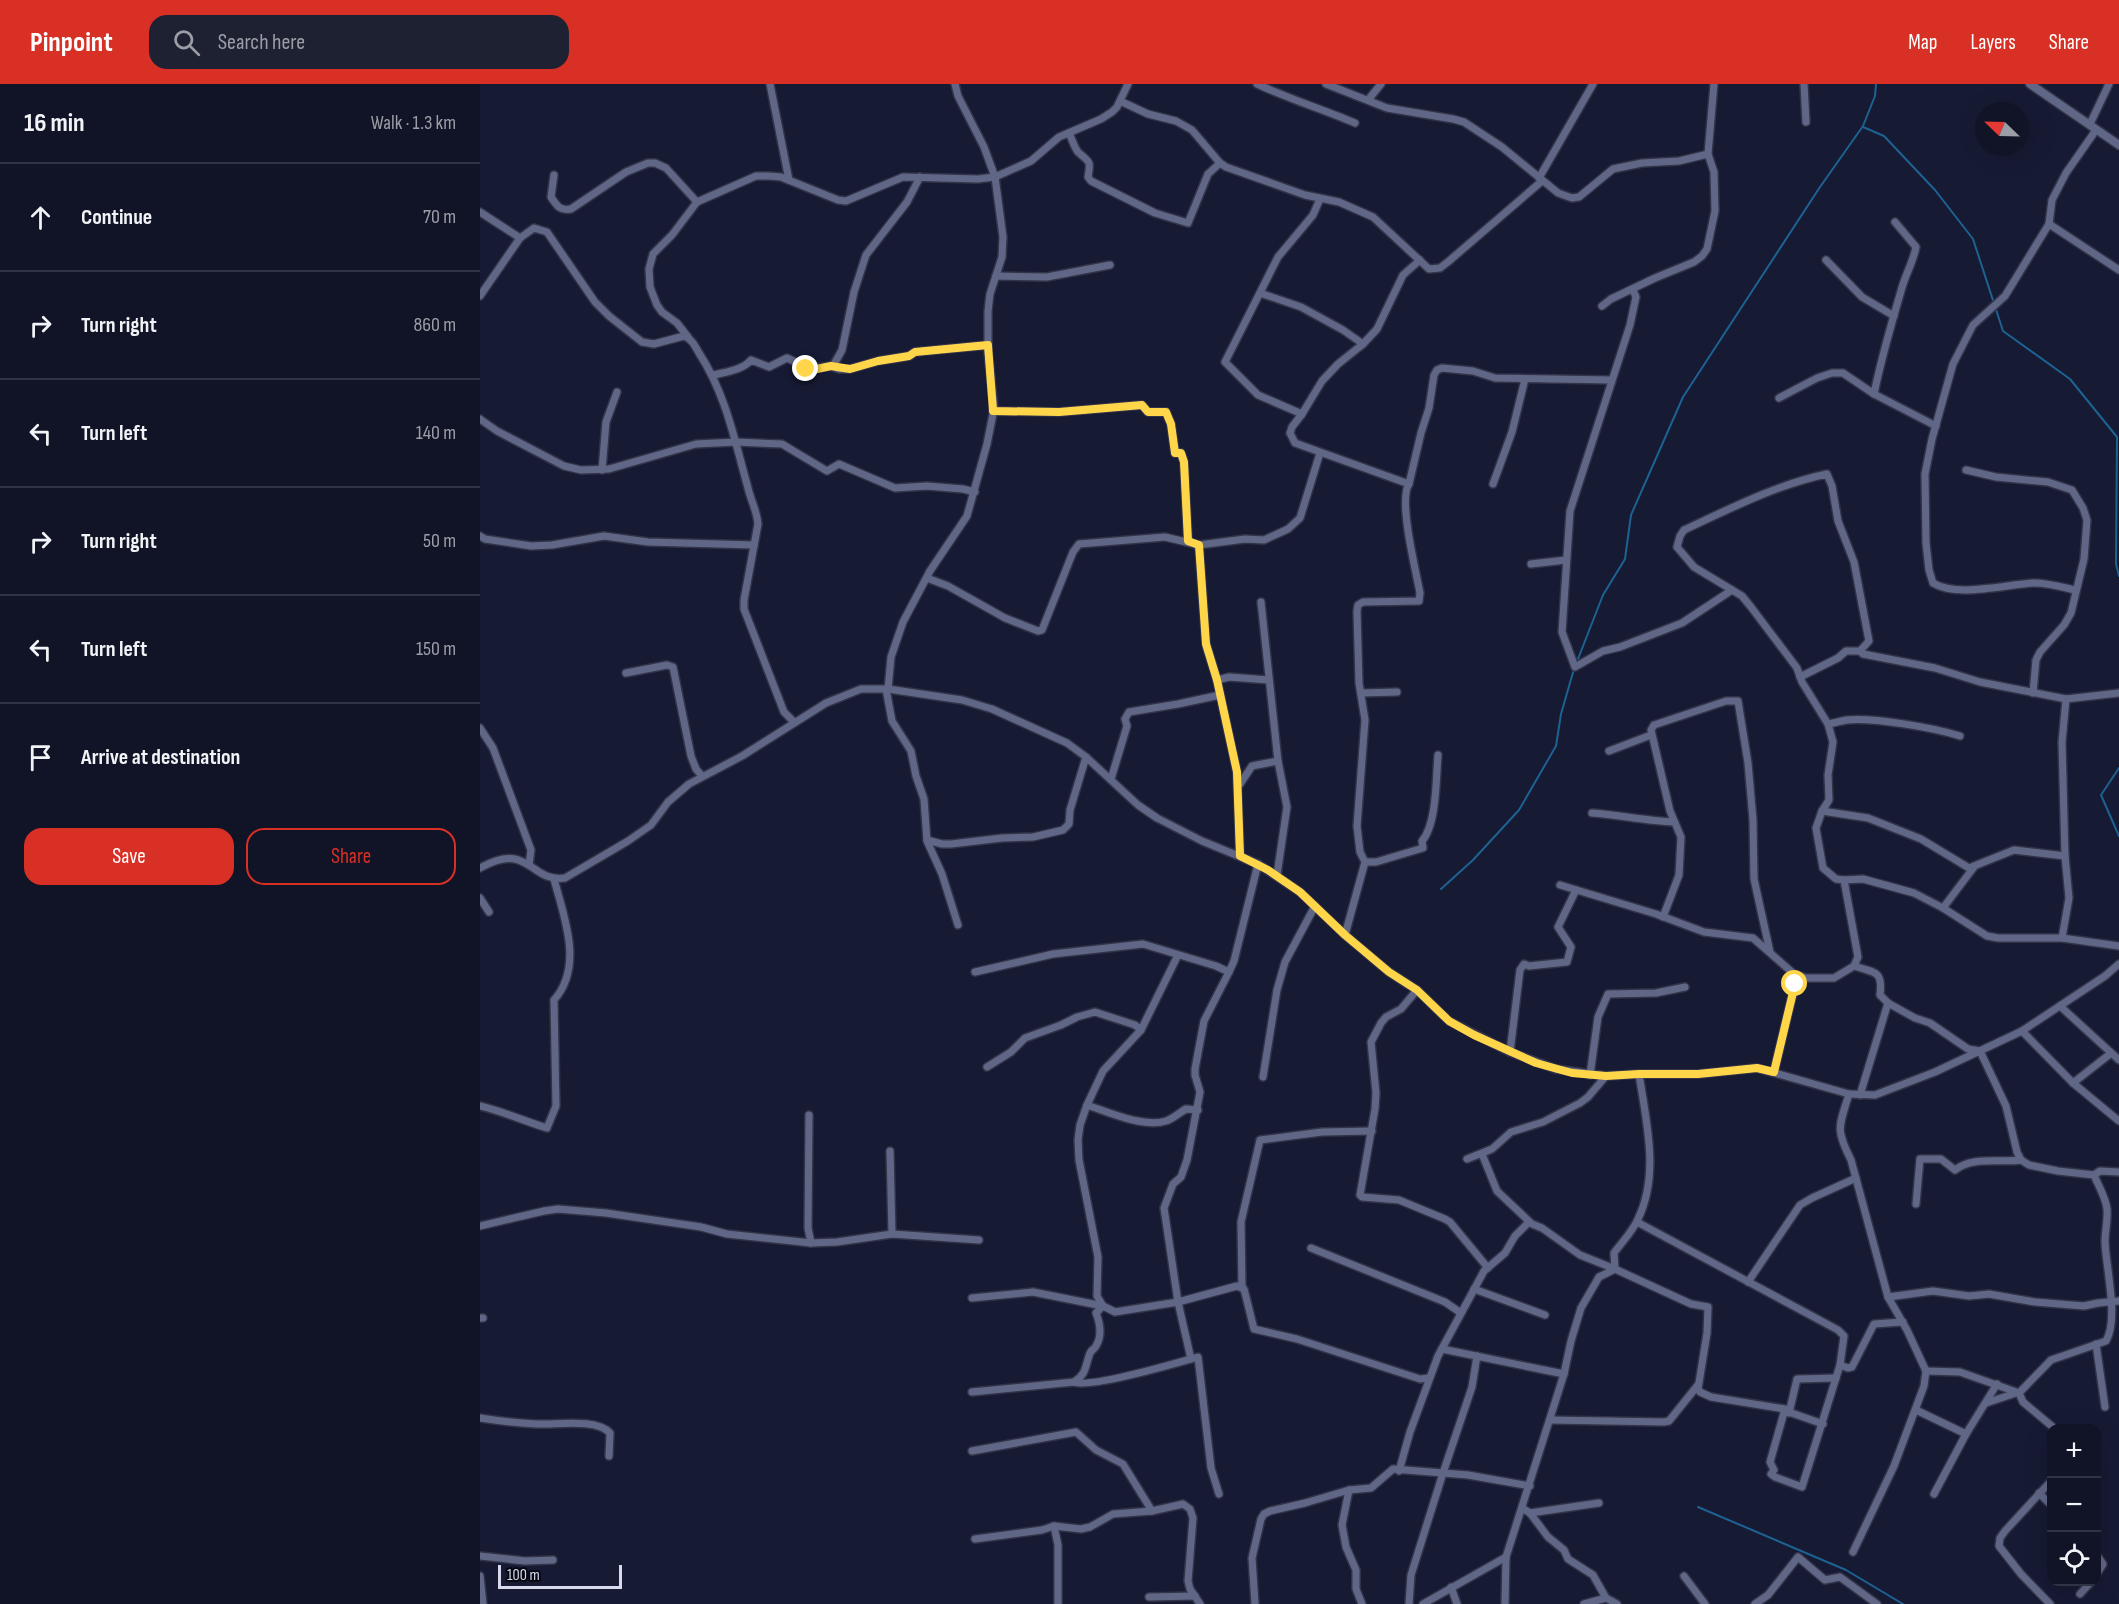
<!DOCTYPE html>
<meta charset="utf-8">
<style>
body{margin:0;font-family:"Sofia Sans Condensed",sans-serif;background:#1e2132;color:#f1f3f6}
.controls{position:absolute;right:18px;bottom:18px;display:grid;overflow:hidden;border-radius:12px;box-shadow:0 6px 24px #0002}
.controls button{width:54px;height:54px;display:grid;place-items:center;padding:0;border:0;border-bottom:2px solid #303343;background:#101426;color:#f1f3f6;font:30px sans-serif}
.compass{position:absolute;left:1495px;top:18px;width:54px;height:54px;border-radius:50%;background:#101426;box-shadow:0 6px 24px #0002;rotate:293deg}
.scale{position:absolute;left:18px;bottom:15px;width:124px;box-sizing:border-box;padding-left:6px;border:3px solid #d6daec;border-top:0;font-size:16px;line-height:21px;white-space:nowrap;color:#d6daec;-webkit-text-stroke:4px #050610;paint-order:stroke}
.stop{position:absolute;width:18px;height:18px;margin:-14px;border:4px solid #ffd54a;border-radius:50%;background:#fff}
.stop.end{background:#ffd54a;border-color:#fff;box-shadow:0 2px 6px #0008}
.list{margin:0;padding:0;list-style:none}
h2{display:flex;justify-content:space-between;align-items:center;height:78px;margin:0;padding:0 24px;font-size:26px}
h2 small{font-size:20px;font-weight:400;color:#9c9ea7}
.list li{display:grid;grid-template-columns:39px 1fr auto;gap:18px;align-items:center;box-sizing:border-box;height:108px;padding:0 24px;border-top:2px solid #303343}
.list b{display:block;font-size:22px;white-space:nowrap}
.list em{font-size:20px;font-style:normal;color:#9c9ea7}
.actions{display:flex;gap:12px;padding:18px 24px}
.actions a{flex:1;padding:14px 0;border:2px solid #d93025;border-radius:18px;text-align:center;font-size:21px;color:#d93025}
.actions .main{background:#d93025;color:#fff}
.icon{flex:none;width:33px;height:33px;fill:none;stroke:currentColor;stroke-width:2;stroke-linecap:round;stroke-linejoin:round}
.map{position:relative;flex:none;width:1639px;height:1520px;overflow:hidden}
header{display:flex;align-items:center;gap:36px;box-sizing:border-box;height:84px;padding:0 30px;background:#d93025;color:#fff}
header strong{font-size:28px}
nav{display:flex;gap:33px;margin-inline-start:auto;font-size:21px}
.search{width:420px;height:54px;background:#1e2132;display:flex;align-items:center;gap:15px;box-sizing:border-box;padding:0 21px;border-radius:18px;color:#9c9ea7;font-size:22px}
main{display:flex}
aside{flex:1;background:#101426}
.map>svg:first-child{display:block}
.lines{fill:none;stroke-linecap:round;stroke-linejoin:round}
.stream{stroke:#1d6293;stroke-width:2}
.minor-casing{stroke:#323348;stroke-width:10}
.tertiary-casing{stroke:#323348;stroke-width:11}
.minor{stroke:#606786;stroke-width:7}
.tertiary{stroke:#606786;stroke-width:8}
.route{stroke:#ffd54a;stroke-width:8}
</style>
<header>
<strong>Pinpoint</strong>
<div class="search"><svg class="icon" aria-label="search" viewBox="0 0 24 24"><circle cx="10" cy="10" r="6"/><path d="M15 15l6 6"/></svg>Search here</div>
<nav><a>Map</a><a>Layers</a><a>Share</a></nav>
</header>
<main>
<aside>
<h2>16 min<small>Walk · 1.3 km</small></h2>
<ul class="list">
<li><svg class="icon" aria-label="ahead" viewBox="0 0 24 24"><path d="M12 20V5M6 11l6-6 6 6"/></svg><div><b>Continue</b></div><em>70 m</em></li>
<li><svg class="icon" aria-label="right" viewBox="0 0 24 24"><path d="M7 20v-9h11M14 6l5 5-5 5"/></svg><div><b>Turn right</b></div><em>860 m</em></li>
<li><svg class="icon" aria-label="left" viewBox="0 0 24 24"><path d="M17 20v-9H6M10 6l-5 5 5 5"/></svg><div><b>Turn left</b></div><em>140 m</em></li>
<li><svg class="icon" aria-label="right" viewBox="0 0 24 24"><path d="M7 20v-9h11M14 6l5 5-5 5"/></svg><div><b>Turn right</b></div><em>50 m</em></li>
<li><svg class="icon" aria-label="left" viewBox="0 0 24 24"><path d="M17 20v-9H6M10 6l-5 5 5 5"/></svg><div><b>Turn left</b></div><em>150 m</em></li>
<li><svg class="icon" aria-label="arrive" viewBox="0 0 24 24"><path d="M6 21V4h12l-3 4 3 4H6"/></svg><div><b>Arrive at destination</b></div></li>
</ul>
<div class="actions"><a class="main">Save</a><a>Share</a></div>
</aside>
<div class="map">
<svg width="1639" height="1520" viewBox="0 0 1639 1520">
<rect width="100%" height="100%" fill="#161a33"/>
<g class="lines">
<!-- stream -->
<g class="stream">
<polyline points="1383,43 1404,52 1455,106 1493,155 1523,247 1590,295 1637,353 1636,480 1639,492"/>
<polyline points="1096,580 1123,511 1145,475 1151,431 1203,313 1340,103 1383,42 1395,12 1396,0"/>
<polyline points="1639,684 1621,711 1639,752"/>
<polyline points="961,805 993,776 1039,726 1076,662 1081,630 1094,585"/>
<polyline points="1218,1423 1366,1486 1423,1520"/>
</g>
<defs>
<g id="minor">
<polyline points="290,0 309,96"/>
<path d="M777,0C809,15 842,25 875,39"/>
<polyline points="846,0 907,24 973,35 984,38 1022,63 1078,109 1092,114 1099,113 1133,85 1162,79 1199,77 1228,70"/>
<polyline points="1324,0 1326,38"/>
<polyline points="888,16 901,0"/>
<polyline points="640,17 668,30 696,37 712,46 740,79 746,83 825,111 859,118 893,133 949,185 960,184 969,177 1062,97"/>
<polyline points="1610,40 1629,0"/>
<path d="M589,49C592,55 594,63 598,68C610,79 611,76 608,93L611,97L675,129L708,139L728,90L740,79"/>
<path d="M74,91L71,113C77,122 80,127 91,125L146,88L168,79H175L186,84L217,118"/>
<polyline points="1059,94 1113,0"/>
<polyline points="0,128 40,154"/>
<polyline points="1569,140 1639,186"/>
<polyline points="1346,176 1382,213 1414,232"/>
<polyline points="516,192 567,193 630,181"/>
<polyline points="1153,206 1156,213 1150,241 1090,427 1082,548 1095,583 1123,567 1140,563 1202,539 1252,506"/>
<polyline points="780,209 821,223 863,246 883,260"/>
<path d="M0,212L40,154L54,144L67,148L115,218L129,232L162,258L174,260L204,252C212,255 215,262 219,269C246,310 255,358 268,404C271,417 277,427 278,440L264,516V525L304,628L314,638"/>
<polyline points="1122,222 1131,215 1175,194 1214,178 1222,172 1227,165 1235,127 1234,88 1228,70 1234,0"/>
<polyline points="208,253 197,239 182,228 177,221 170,203 169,185 173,170 192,151 217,118 276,92 289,92 301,93 358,116 366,117 423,93 498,95 515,93 551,77 579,53 621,35 632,28 637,23 648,0"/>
<polyline points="353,282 362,266 374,208 386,171 427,118 440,93"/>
<path d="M234,291C245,288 263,286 271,276L289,283L307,274L331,285L351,282L359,285H370L398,277L429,272L435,268L508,261"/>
<path d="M1394,310C1401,275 1411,241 1421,207C1425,191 1433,179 1436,163L1415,138"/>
<polyline points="1299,314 1337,294 1352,289 1363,289 1394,310 1456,342"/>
<polyline points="513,327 579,328 662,321 668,328 686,328 691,340 695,369 701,369 704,378 708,457"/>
<polyline points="822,330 778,311 745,278 798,173 833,131 840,115"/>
<polyline points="0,335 17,347 84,382 101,386 129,385 216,360 256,358 302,360 347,387 359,380 415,404 447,402 483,405 495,408"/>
<polyline points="122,386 126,338 137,308"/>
<polyline points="1486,386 1516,393 1568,398 1592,406 1603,424 1607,436 1604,475 1591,529 1584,541 1560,568 1556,576 1553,609"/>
<polyline points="929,400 815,359 810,349 812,343 822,330 842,297 858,280 883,260 897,245 923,191 940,176"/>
<polyline points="1013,400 1032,348 1045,295"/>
<polyline points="0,452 5,455 51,462 72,461 124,452 168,458 274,461"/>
<polyline points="719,461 726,560 737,596 757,688 760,772"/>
<polyline points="1051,480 1086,476"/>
<polyline points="447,494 468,502 525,534 558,547 562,546 593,468 599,460 685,453 719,461 765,455 784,456 808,445 820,434 840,369"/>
<path d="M1595,506C1582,503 1568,499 1554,499C1527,500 1477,514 1453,499L1449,486L1446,459L1445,390L1452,355L1473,280L1493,241L1525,212L1569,140L1572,116L1586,89L1616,46"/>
<polyline points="781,518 798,677 807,723 797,791"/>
<polyline points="146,589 187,581 193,583 211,672 216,685 222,692"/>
<polyline points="1320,593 1358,574 1366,567 1380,567"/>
<polyline points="737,596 749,593 789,596"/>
<polyline points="406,605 412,637 431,667 436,692 444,715 447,757 462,790 478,841"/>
<polyline points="408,605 411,573 423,538 450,487 487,432 507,360 514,325 508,267 508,227 510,210 522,173 523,153 515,93 504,63 478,12 475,0"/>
<polyline points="881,609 917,608"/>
<path d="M1348,640C1354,639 1361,637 1367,636C1392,633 1455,644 1480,652"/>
<polyline points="0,644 13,664 51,766 49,781"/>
<polyline points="1129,667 1171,651"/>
<polyline points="631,695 647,642 645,635 649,628 698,620 740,611"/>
<polyline points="760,700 772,682 798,677"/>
<polyline points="1342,727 1388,734 1441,755 1489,784 1534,766 1585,772"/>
<path d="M1112,729C1140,731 1166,737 1194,738"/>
<polyline points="447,756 462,760 471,760 522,754 553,753 583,746 589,740 590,726 606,673"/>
<path d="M885,778H896L943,764L942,757C957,740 956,693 958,671"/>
<path d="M0,784C50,756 49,799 85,794L148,757L171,741L188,718L209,700L262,672L346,619L381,605H408L482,616L512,625L587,659L606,673L658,721L677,734L722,757L778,780L820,808L865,851L909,888L937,906L969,937L1030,968L1076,985L1126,992L1159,990H1218L1277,984L1369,1010L1395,1011L1455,988L1542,947L1625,892L1639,880"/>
<polyline points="1364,796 1383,795 1434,809 1463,824 1507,852 1518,854 1582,854 1639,862"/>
<polyline points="1080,801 1176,830 1224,848 1273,854 1314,890 1315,900 1294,988"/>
<polyline points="0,814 9,828"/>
<polyline points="1463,824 1494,783"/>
<polyline points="1183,833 1199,791 1201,753 1190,727 1171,646 1174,641 1246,617 1258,617 1268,679 1273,736 1274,795 1290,868"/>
<path d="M865,851L885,778L880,768L877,742L885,636L879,599L877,527L878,521L883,518L939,517L940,509C936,487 918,416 929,400L941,349L949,324L954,291L957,286L962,284L993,287L1015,294L1131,296"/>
<polyline points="1582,854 1589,814 1585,772 1582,658 1586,615"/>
<polyline points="495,888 573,870 663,860 736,882 749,888 754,877 778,780"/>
<polyline points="1314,890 1326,894 1354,894 1374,882"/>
<polyline points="937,906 921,925 906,933 901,939 891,958 896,1009 895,1025 880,1111 882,1113 919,1116 965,1135 970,1138 1008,1184"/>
<path d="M1408,919L1435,934L1450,939L1488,965L1500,967L1526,1022L1537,1068L1541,1076L1549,1081L1578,1087L1614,1091C1618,1101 1626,1114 1627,1125C1628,1136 1625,1147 1625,1158C1626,1184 1639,1235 1626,1257L1571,1276L1539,1309L1543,1318L1574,1344"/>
<polyline points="1580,922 1639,976"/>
<polyline points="1542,947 1593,999 1639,1037"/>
<polyline points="1030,968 1040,886 1044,880 1049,882 1087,878 1091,863 1078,843 1096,806"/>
<polyline points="507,983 531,968 545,954 581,941 597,933 615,928 655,941 661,946"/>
<polyline points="1110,991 1118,933 1128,910 1176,909 1205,903"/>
<polyline points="783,993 797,906 805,878 835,822"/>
<polyline points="1593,999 1630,970"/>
<path d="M1369,1010C1359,1043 1355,1044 1371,1076L1408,1213L1427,1246L1446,1287L1444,1302L1414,1382L1373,1468"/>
<path d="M1380,1011L1408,919L1400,911C1403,886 1395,889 1374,882L1378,873L1364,796L1356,795L1343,784L1336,744L1342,727L1349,716L1348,691L1353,658L1348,640L1322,598L1317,584L1271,523L1262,512L1214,483L1197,463L1200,452L1204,446C1249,425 1298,400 1347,390L1352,402L1358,437L1374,478L1389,557L1380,567L1383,570L1455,584L1500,598L1586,615L1639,609"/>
<path d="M607,1021C628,1028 663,1044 686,1037C693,1035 700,1028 706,1025L718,1026"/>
<path d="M0,1022C22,1027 44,1037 67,1044L76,1022L74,916C104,882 84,833 74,795"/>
<polyline points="329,1031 328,1144 331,1159"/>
<polyline points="410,1067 412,1150"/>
<polyline points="1002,1070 1017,1107 1052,1140 1062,1144 1100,1171 1135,1185 1211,1220 1228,1223 1227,1249 1218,1305 1220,1308 1231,1313 1305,1325 1290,1378 1294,1386 1291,1390 1295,1393 1322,1403 1360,1281 1364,1252 1358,1246 1157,1138"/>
<polyline points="987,1075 1012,1065 1031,1048 1063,1038 1100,1019 1108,1013 1126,992"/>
<polyline points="1614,1091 1620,1087 1639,1088"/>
<path d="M1436,1120L1440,1075H1461L1475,1086C1493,1072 1519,1079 1541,1076"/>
<polyline points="0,1142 64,1127 78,1125 126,1129 221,1143 247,1150 331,1159 357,1158 412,1150 499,1156"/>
<polyline points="831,1164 965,1218 981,1229"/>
<polyline points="1268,1198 1320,1121 1332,1114 1376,1094"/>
<polyline points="762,1204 761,1138 780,1056 842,1048 892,1047"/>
<polyline points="994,1205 1065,1231"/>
<polyline points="1408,1213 1453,1207 1489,1212 1509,1210 1555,1218 1604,1222 1618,1219 1639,1217"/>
<polyline points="492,1214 553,1208 623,1222 635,1228 698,1218 757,1202 764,1205 774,1245 817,1255 940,1295 949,1294"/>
<polyline points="0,1234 3,1234"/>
<polyline points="1616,1260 1625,1323"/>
<polyline points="962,1265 1084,1290"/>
<polyline points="711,1275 698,1218 684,1124 693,1100 701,1093 707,1076 720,1008 715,991 715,985 724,937 749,888"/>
<polyline points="1360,1281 1368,1284 1372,1283 1394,1240 1423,1238"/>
<polyline points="1446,1287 1480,1288 1539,1309"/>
<path d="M594,1298C609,1305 697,1279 718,1273L731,1384L739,1410"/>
<path d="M492,1308L594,1298C607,1290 605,1282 610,1269C613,1264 613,1267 616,1262C622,1252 620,1239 616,1229L623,1222L617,1212L618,1173L599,1076L598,1056L600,1041L607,1021L623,987L661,946L698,871"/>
<polyline points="1506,1319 1536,1309"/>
<polyline points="1436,1326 1486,1350"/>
<polyline points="1306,1327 1343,1340"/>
<polyline points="1309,1329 1317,1295 1356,1294"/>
<path d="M0,1334C19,1337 37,1339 56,1340C76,1341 116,1334 130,1349L129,1372"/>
<polyline points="1070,1336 1184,1338 1189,1337 1218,1301"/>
<polyline points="492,1367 596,1348 616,1366 643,1380 672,1427"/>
<polyline points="919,1387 930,1348 958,1272 1004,1187 1025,1169 1035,1152 1049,1138"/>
<polyline points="869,1406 862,1441 866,1463 876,1486 876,1505 882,1520"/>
<polyline points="1559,1409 1572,1422"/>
<polyline points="1454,1410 1486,1350 1517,1300"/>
<polyline points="1042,1424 1050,1429 1068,1453 1084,1466 1088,1475 1113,1491 1126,1514 1137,1520"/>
<polyline points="1050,1429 1119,1419"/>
<polyline points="574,1442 578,1461 578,1520"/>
<polyline points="495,1455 562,1446 574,1442 601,1445 610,1443 633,1430 672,1427 703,1420 710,1425 713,1434 708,1497 710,1505 720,1520"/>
<polyline points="1616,1470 1623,1480 1616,1491"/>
<polyline points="0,1472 45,1477 73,1476"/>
<polyline points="0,1492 3,1520"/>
<polyline points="1204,1492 1225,1520"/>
<polyline points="971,1503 977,1520"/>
<polyline points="1600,1510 1611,1498"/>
<polyline points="669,1513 715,1512"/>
<polyline points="775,1520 772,1474 781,1435 784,1430 790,1427 825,1419 869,1406 891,1404 913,1385 988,1391 1050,1402"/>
<polyline points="929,1520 931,1491 963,1389 992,1303 997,1272"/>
<polyline points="943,1520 1026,1473"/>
<path d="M1025,1520L1026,1473L1084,1290L1091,1257L1101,1224L1119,1193L1135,1185L1134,1169C1142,1158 1153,1147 1158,1135C1180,1090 1166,1037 1159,990"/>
<polyline points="1104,1520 1126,1514"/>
<polyline points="1275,1520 1288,1511 1318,1473 1345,1496 1360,1493 1397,1520"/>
<polyline points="1570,1520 1541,1490 1519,1462 1520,1454 1525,1447 1572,1396"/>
</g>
<polyline id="tertiary" points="1550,0 1639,61"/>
</defs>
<!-- minor casing -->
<use href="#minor" class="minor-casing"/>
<!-- tertiary casing -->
<use href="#tertiary" class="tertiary-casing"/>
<!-- minor -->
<use href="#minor" class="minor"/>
<!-- tertiary -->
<use href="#tertiary" class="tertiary"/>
</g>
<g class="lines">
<!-- route -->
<polyline class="route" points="326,285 337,285 351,282 370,285 398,277 429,272 435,268 508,261 513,327 579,328 662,321 668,328 686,328 691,340 695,369 701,369 704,378 708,457 719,461 726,560 737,596 757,688 760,772 788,786 820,808 865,851 909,888 937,906 969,937 994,951 1056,979 1092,989 1126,992 1159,990 1218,990 1277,984 1294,988 1315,900"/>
</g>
</svg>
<div class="controls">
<button>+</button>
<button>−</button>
<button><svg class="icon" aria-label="locate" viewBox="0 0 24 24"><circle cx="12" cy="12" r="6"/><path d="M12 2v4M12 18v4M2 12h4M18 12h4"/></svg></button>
</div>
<svg class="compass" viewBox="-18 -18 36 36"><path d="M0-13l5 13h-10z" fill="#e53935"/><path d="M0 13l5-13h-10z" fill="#9c9ea7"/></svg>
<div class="scale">100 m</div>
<div class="stop" style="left:1315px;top:900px"></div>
<div class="stop end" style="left:326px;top:285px"></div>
</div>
</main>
